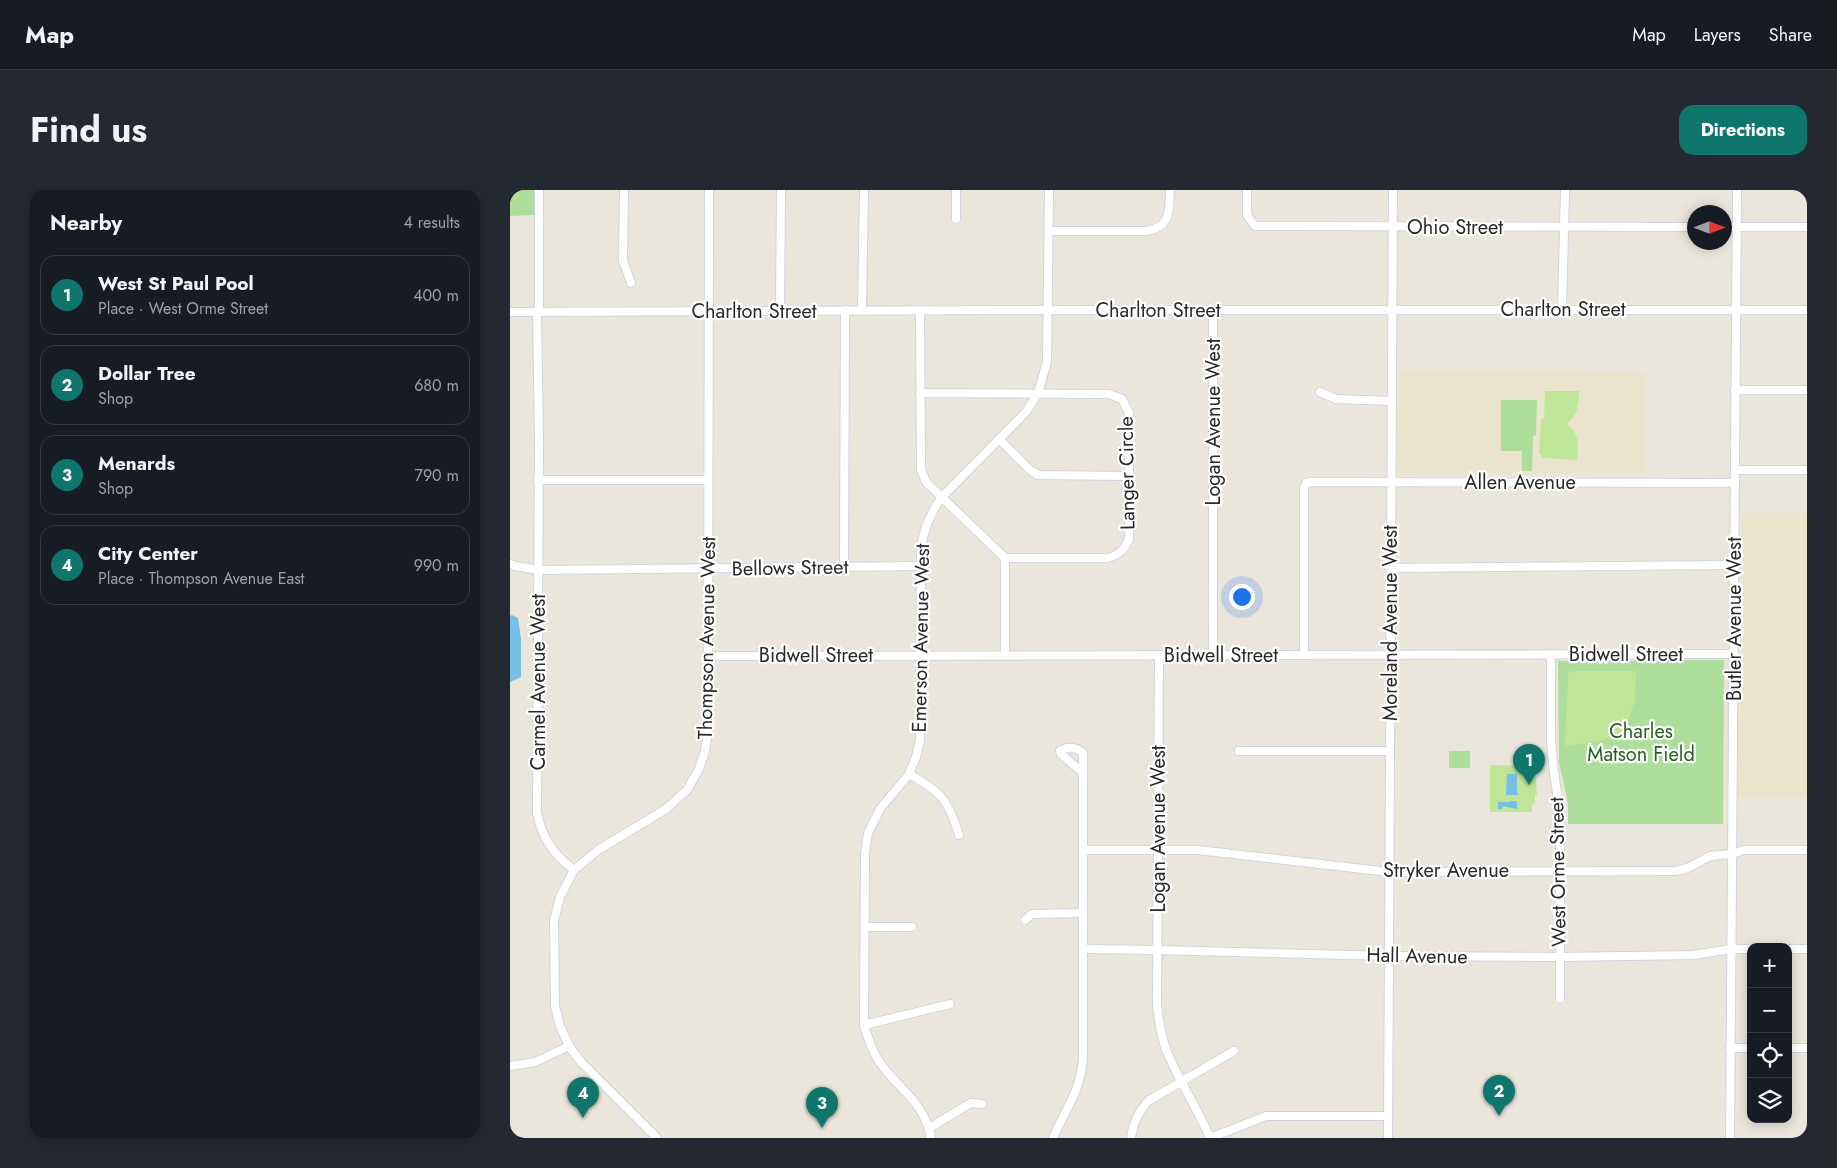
<!DOCTYPE html>
<meta charset="utf-8">
<style>
body{margin:0;font-family:Jost,sans-serif;background:#242831;color:#f1f3f6}
.controls{position:absolute;right:15px;bottom:15px;display:grid;overflow:hidden;border-radius:10px;box-shadow:0 2px 12px #0003}
.controls button{width:45px;height:45px;display:grid;place-items:center;padding:0;border:0;border-bottom:1px solid #363941;background:#171b24;color:#f1f3f6;font:25px sans-serif}
.compass{position:absolute;left:1177px;top:15px;width:45px;height:45px;border-radius:50%;background:#171b24;box-shadow:0 2px 12px #0003;rotate:90deg}
.you{position:absolute;left:731px;top:406px;width:18px;height:18px;margin:-12px;border:4px solid #fff;border-radius:50%;background:#1a73e8;box-shadow:0 0 0 8px #1a73e833}
.badge{display:grid;place-items:center;width:32px;height:32px;border-radius:50%;background:#0f766e;color:#fff;font-size:16px;font-weight:700}
.pin{position:absolute;translate:-50% -41px;filter:drop-shadow(0 1px 2px #0008)}
.pin::after{content:'';position:absolute;top:26px;width:18px;height:15px;background:inherit;clip-path:polygon(0 0,100% 0,50% 100%)}
.list{margin:0;padding:0;list-style:none}
h2{display:flex;justify-content:space-between;align-items:center;height:65px;margin:0;padding:0 20px;font-size:21px}
h2 small{font-size:16px;font-weight:400;color:#9ea1a6}
.list li{display:grid;grid-template-columns:32px 1fr auto;gap:15px;align-items:center;box-sizing:border-box;height:80px;margin:0 10px 10px;padding:0 10px;border:1px solid #363941;border-radius:15px}
.list b{display:block;font-size:19px;white-space:nowrap}
.list p{margin:0;font-size:16px;white-space:nowrap;color:#9ea1a6}
.list em{font-size:16px;font-style:normal;color:#9ea1a6}
.icon{flex:none;width:28px;height:28px;fill:none;stroke:currentColor;stroke-width:2;stroke-linecap:round;stroke-linejoin:round}
.map{position:relative;flex:none;width:1297px;height:948px;overflow:hidden;border-radius:15px}
header{display:flex;align-items:center;gap:30px;box-sizing:border-box;height:70px;padding:0 25px;background:#171b24;border-bottom:1px solid #363941}
header strong{font-size:24px}
nav{display:flex;gap:28px;margin-inline-start:auto;font-size:18px}
.intro{display:flex;align-items:center;justify-content:space-between;box-sizing:border-box;height:120px;padding:0 30px}
h1{margin:0;font-size:35px}
.button{padding:12px 22px;border-radius:15px;background:#0f766e;color:#fff;font-size:18px;font-weight:700}
main{display:flex;gap:30px;padding:0 30px}
aside{flex:1;background:#171b24;border-radius:15px;box-shadow:0 2px 12px #0003}
.map>svg:first-child{display:block}
.education{fill:#ebe4cd}
.green{fill:#adde9c}
.pitch{fill:#bee598}
.water{fill:#76bfe6}
.lines{fill:none;stroke-linecap:round;stroke-linejoin:round}
.minor-casing{stroke:#d2d3e1;stroke-width:10}
.minor{stroke:#fff;stroke-width:8}
.labels{text-anchor:middle;dominant-baseline:central;stroke-width:4.5;stroke-linejoin:round;paint-order:stroke}
.street-label{font-size:20px;fill:#292929;stroke:#fff}
.park-label{font-size:20px;fill:#27611e;stroke:#fff}
</style>
<header>
<strong>Map</strong>
<nav><a>Map</a><a>Layers</a><a>Share</a></nav>
</header>
<div class="intro"><h1>Find us</h1><a class="button">Directions</a></div>
<main>
<aside>
<h2>Nearby<small>4 results</small></h2>
<ul class="list">
<li><span class="badge">1</span><div><b>West St Paul Pool</b><p>Place · West Orme Street</p></div><em>400 m</em></li>
<li><span class="badge">2</span><div><b>Dollar Tree</b><p>Shop</p></div><em>680 m</em></li>
<li><span class="badge">3</span><div><b>Menards</b><p>Shop</p></div><em>790 m</em></li>
<li><span class="badge">4</span><div><b>City Center</b><p>Place · Thompson Avenue East</p></div><em>990 m</em></li>
</ul>
</aside>
<div class="map">
<svg width="1297" height="948" viewBox="0 0 1297 948">
<rect width="100%" height="100%" fill="#ebe6dc"/>
<!-- education -->
<g class="education">
<polygon points="1135,182 1135,283 888,283 888,183"/>
<polygon points="1231,323 1297,323 1297,607 1213,607 1213,634 1058,634 1058,614 1049,572 1048,471 1231,470"/>
</g>
<!-- green -->
<g class="green">
<polygon points="0,0 24,0 24,25 0,26"/>
<polygon points="991,210 1027,210 1026,245 1023,246 1022,281 1012,281 1012,261 991,261"/>
<polygon points="1214,470 1213,634 1058,634 1058,614 1049,572 1048,471"/>
<rect x="939" y="561" width="21" height="17"/>
</g>
<!-- pitch -->
<g class="pitch">
<path d="M1035,201H1069C1069,215 1068,224 1057,234C1069,242 1069,257 1067,270L1033,268L1029,262L1031,229H1034Z"/>
<polygon points="1062,481 1126,481 1125,511 1114,540 1090,551 1055,556 1058,484"/>
<polygon points="980,575 1025,576 1027,605 1025,605 1025,613 1022,614 1022,622 980,622"/>
</g>
<!-- water -->
<g class="water">
<polygon points="2,425 8,428 11,449 11,487 0,492 0,426"/>
<polygon points="997,584 1007,584 1007,603 1009,605 996,605"/>
<polygon points="1000,611 1007,611 1007,619 993,616 992,619 988,619 988,612 1000,612"/>
</g>
<g class="lines">
<defs>
<g id="minor">
<polyline points="114,0 113,71 121,93"/>
<polyline points="737,0 737,25 745,36 1184,37"/>
<polyline points="446,29 446,0"/>
<polyline points="1214,37 1297,37"/>
<path d="M539,41H637C662,36 659,20 660,0"/>
<polyline points="1052,119 1055,0"/>
<polyline points="352,120 354,0"/>
<polyline points="270,121 271,0"/>
<polyline points="0,122 537,120 1297,120"/>
<path d="M27,122L29,252L27,623C32,648 44,665 64,680"/>
<polyline points="29,122 29,0"/>
<polyline points="1225,200 1297,200"/>
<polyline points="810,202 826,209 881,211"/>
<path d="M410,203L599,204L612,209L619,223V349C614,360 610,364 598,368H495L416,292L411,279L410,120"/>
<polyline points="489,249 520,280 528,285 619,286"/>
<polyline points="1225,280 1297,280"/>
<polyline points="28,290 198,290"/>
<polyline points="0,374 5,376 29,380 410,376"/>
<polyline points="334,377 335,120"/>
<polyline points="880,378 1224,375"/>
<polyline points="495,465 495,368"/>
<path d="M649,465L647,814C649,831 651,848 658,864C670,893 688,919 700,948"/>
<polyline points="703,465 703,120"/>
<polyline points="794,465 794,298 796,293 800,292 1225,293"/>
<polyline points="1041,465 1041,550 1044,582 1050,623 1050,809"/>
<polyline points="198,466 1223,464"/>
<polyline points="729,561 880,561"/>
<path d="M399,584C431,602 438,609 449,645"/>
<polyline points="573,660 688,660 879,682 1166,681 1178,678 1200,666 1222,664 1234,660 1297,660"/>
<polyline points="515,730 522,724 573,723"/>
<polyline points="355,737 402,737"/>
<polyline points="573,759 647,760 879,766 1050,767 1184,765 1221,759 1241,759"/>
<polyline points="1278,759 1297,759"/>
<polyline points="354,835 440,814"/>
<polyline points="1220,858 1241,858"/>
<polyline points="1278,858 1297,858"/>
<polyline points="0,876 25,872 59,856"/>
<polyline points="419,938 461,913 472,914"/>
<polyline points="147,948 71,872 59,856 50,836 45,816 44,731 50,707 64,680 88,660 156,619 177,600 189,579 195,561 198,542 199,0"/>
<path d="M421,948C414,910 388,900 369,871C362,861 358,848 354,835L355,663L358,643L370,619L399,584L406,567L410,550L411,357C414,338 420,324 431,308L516,222L528,203L537,172L539,0"/>
<path d="M543,948C556,918 570,903 573,868V563C567,557 558,556 550,561L551,564L573,583"/>
<path d="M621,948C623,933 628,923 638,911L724,861"/>
<polyline points="700,948 756,926 878,926"/>
<polyline points="878,948 883,0"/>
<polyline points="1220,948 1227,0"/>
</g>
</defs>
<!-- minor casing -->
<use href="#minor" class="minor-casing"/>
<!-- minor -->
<use href="#minor" class="minor"/>
</g>
<g class="labels">
<!-- street labels -->
<g class="street-label">
<text x="945" y="37">Ohio Street</text>
<text x="1053" y="119">Charlton Street</text>
<text x="648" y="120">Charlton Street</text>
<text x="244" y="121">Charlton Street</text>
<text transform="translate(703 232) rotate(-90)">Logan Avenue West</text>
<text transform="translate(617 283) rotate(-91)">Langer Circle</text>
<text x="1010" y="292">Allen Avenue</text>
<text transform="translate(280 378) rotate(-1)">Bellows Street</text>
<text transform="translate(1224 429) rotate(-90)">Butler Avenue West</text>
<text transform="translate(880 433) rotate(-90)">Moreland Avenue West</text>
<text transform="translate(197 448) rotate(-89)">Thompson Avenue West</text>
<text transform="translate(411 448) rotate(-89)">Emerson Avenue West</text>
<text x="1116" y="464">Bidwell Street</text>
<text x="306" y="465">Bidwell Street</text>
<text x="711" y="465">Bidwell Street</text>
<text transform="translate(28 492) rotate(-90)">Carmel Avenue West</text>
<text transform="translate(648 639) rotate(-90)">Logan Avenue West</text>
<text x="936" y="680">Stryker Avenue</text>
<text transform="translate(1048 682) rotate(-91)">West Orme Street</text>
<text transform="translate(907 766) rotate(1)">Hall Avenue</text>
</g>
<!-- park labels -->
<g class="park-label">
<text x="1131" y="541">Charles<tspan x="1131" dy="23">Matson Field</tspan></text>
</g>
</g>
</svg>
<div class="controls">
<button>+</button>
<button>−</button>
<button><svg class="icon" aria-label="locate" viewBox="0 0 24 24"><circle cx="12" cy="12" r="6"/><path d="M12 2v4M12 18v4M2 12h4M18 12h4"/></svg></button>
<button><svg class="icon" aria-label="layers" viewBox="0 0 24 24"><path d="M12 4l9 5-9 5-9-5zM3 14l9 5 9-5"/></svg></button>
</div>
<svg class="compass" viewBox="-18 -18 36 36"><path d="M0-13l5 13h-10z" fill="#e53935"/><path d="M0 13l5-13h-10z" fill="#9ea1a6"/></svg>
<div class="you"></div>
<div class="pin badge" style="left:1019px;top:595px">1</div>
<div class="pin badge" style="left:989px;top:926px">2</div>
<div class="pin badge" style="left:312px;top:938px">3</div>
<div class="pin badge" style="left:73px;top:928px">4</div>
</div>
</main>
